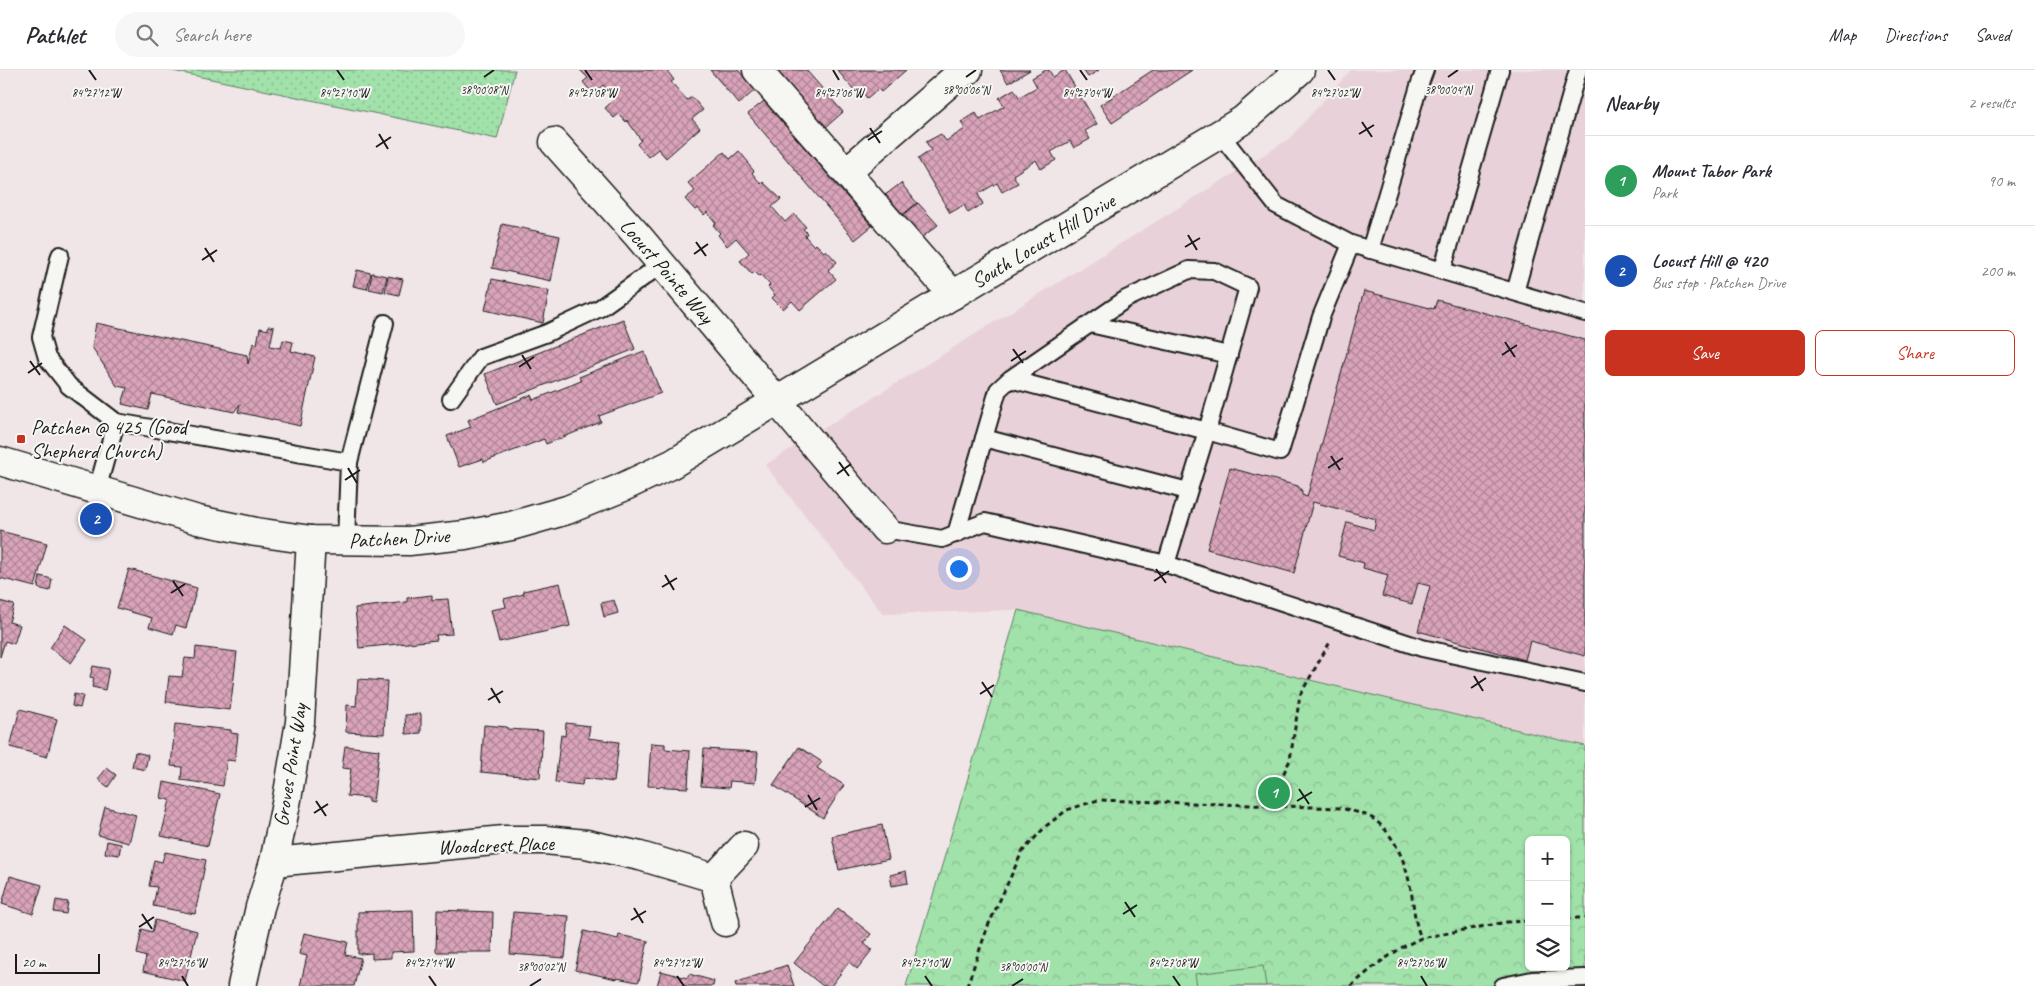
<!DOCTYPE html>
<meta charset="utf-8">
<style>
body{margin:0;font-family:Caveat,sans-serif;background:#f7f7f7;color:#2b2b33}
.controls{position:absolute;right:15px;bottom:15px;display:grid;overflow:hidden;border-radius:8px;box-shadow:0 1px 4px #0004}
.controls button{width:45px;height:45px;display:grid;place-items:center;padding:0;border:0;border-bottom:1px solid #e1e1e2;background:#fff;color:#2b2b33;font:25px sans-serif}
.scale{position:absolute;left:15px;bottom:12px;width:85px;box-sizing:border-box;padding-left:5px;border:2px solid #1c1c1c;border-top:0;font-size:14px;line-height:18px;white-space:nowrap;color:#1c1c1c;-webkit-text-stroke:4px #f6f6f2;paint-order:stroke}
.you{position:absolute;left:958px;top:498px;width:18px;height:18px;margin:-12px;border:4px solid #fff;border-radius:50%;background:#1a73e8;box-shadow:0 0 0 8px #1a73e833}
.badge{display:grid;place-items:center;width:32px;height:32px;border-radius:50%;background:#c8321e;color:#fff;font-size:16px;font-weight:700}
.pin{position:absolute;translate:-50% -50%;border:2px solid #fff;box-shadow:0 1px 5px #0006}
.list{margin:0;padding:0;list-style:none}
h2{display:flex;justify-content:space-between;align-items:center;height:65px;margin:0;padding:0 20px;font-size:21px}
h2 small{font-size:16px;font-weight:400;color:#7c7c81}
.list li{display:grid;grid-template-columns:32px 1fr auto;gap:15px;align-items:center;box-sizing:border-box;height:90px;padding:0 20px;border-top:1px solid #e1e1e2}
.list b{display:block;font-size:19px;white-space:nowrap}
.list p{margin:0;font-size:16px;white-space:nowrap;color:#7c7c81}
.list em{font-size:16px;font-style:normal;color:#7c7c81}
.actions{display:flex;gap:10px;padding:15px 20px}
.actions a{flex:1;padding:11px 0;border:1px solid #c8321e;border-radius:8px;text-align:center;font-size:18px;color:#c8321e}
.actions .main{background:#c8321e;color:#fff}
.icon{flex:none;width:28px;height:28px;fill:none;stroke:currentColor;stroke-width:2;stroke-linecap:round;stroke-linejoin:round}
.map{position:relative;flex:none;width:1585px;height:916px;overflow:hidden}
header{display:flex;align-items:center;gap:30px;box-sizing:border-box;height:70px;padding:0 25px;background:#fff;border-bottom:1px solid #e1e1e2}
header strong{font-size:24px}
nav{display:flex;gap:28px;margin-inline-start:auto;font-size:18px}
.search{width:350px;height:45px;background:#f7f7f7;display:flex;align-items:center;gap:12px;box-sizing:border-box;padding:0 18px;border-radius:28px;color:#7c7c81;font-size:19px}
main{display:flex}
aside{flex:1;background:#fff}
.map>svg:first-child{display:block}
.built{fill:#e9d1da}
.grass{fill:url(#grass-dots);stroke:#5e7e63}
.park{fill:url(#park-crowns);stroke:#5e7e63;fill-rule:evenodd}
.garden{fill:#a1e1aa;stroke:#5e7e63}
.building{fill:url(#building-cross-hatch);stroke:#1c1c1c}
.lines{fill:none;stroke-linecap:round;stroke-linejoin:round}
.lane-casing{stroke:#1c1c1c;stroke-width:20}
.street-casing{stroke:#1c1c1c;stroke-width:31}
.path{stroke:#1c1c1c;stroke-width:3;stroke-dasharray:5 4;stroke-linecap:butt}
.lane{stroke:#f6f6f2;stroke-width:16}
.street{stroke:#f6f6f2;stroke-width:28}
.ticks{fill:none;stroke:#1c1c1c;stroke-width:2}
.poi-dot{fill:#c8321e;stroke:#f6f6f2;stroke-width:2}
.labels{text-anchor:middle;dominant-baseline:central;stroke-width:4;stroke-linejoin:round;paint-order:stroke}
.street-label{font-size:21px;fill:#1c1c1c;stroke:#f6f6f2}
.poi-label{font-size:21px;fill:#1c1c1c;stroke:#f6f6f2;text-anchor:start}
.ticks-label{font-size:12px;text-anchor:middle;fill:#1c1c1c;stroke:#f6f6f2;stroke-width:4;stroke-linejoin:round;paint-order:stroke}
</style>
<header>
<strong>Pathlet</strong>
<div class="search"><svg class="icon" aria-label="search" viewBox="0 0 24 24"><circle cx="10" cy="10" r="6"/><path d="M15 15l6 6"/></svg>Search here</div>
<nav><a>Map</a><a>Directions</a><a>Saved</a></nav>
</header>
<main>
<div class="map">
<svg width="1585" height="916" viewBox="0 0 1585 916">
<defs>
<pattern id="grass-dots" width="8" height="8" patternUnits="userSpaceOnUse" patternTransform="scale(1.25)"><rect width="8" height="8" fill="#a1e1aa"/><path d="M2 2h.1M6 6h.1" fill="none" stroke="#8ac092" stroke-width="1.8" stroke-linecap="round"/></pattern>
<pattern id="park-crowns" width="20" height="18" patternUnits="userSpaceOnUse" patternTransform="scale(1.25)"><rect width="20" height="18" fill="#a1e1aa"/><path d="M2 6a3 3 0 1 1 6 0M12 15a3 3 0 1 1 6 0" fill="none" stroke="#8ac092"/></pattern>
<pattern id="building-cross-hatch" width="8" height="8" patternUnits="userSpaceOnUse" patternTransform="scale(1.25)"><rect width="8" height="8" fill="#d9a3ba"/><path d="M0 0l8 8M0 8l8-8" fill="none" stroke="#af8496"/></pattern>
</defs>
<rect width="100%" height="100%" fill="#f0e5e7"/>
<filter id="ink" filterUnits="userSpaceOnUse"><feTurbulence type="fractalNoise" baseFrequency=".02" numOctaves="2"/><feDisplacementMap in="SourceGraphic" scale="10" xChannelSelector="R" yChannelSelector="G"/><feConvolveMatrix kernelMatrix="1 2 1 2 8 2 1 2 1" color-interpolation-filters="sRGB"/></filter>
<g filter="url(#ink)">
<!-- built -->
<polygon class="built" points="1351,0 1585,0 1585,676 1018,540 883,544 765,395 1289,69"/>
<!-- grass -->
<polygon class="grass" points="168,0 515,0 497,69"/>
<!-- park -->
<path class="park" d="M1018,540L1585,676V916H906ZM1529,770H1566V897H1529Z"/>
<!-- garden -->
<polygon class="garden" points="1263,896 1266,916 1197,916 1195,904"/>
<!-- building -->
<g class="building">
<polygon points="580,0 669,0 668,2 674,10 671,12 687,30 692,27 703,40 692,49 700,58 666,88 658,79 648,87 637,74 641,70 627,50 626,52 619,44 614,48 605,38 615,29 603,15 593,24 583,12 588,8"/>
<polygon points="710,0 738,0 755,20 739,34"/>
<polygon points="776,0 806,0 843,42 826,57"/>
<polygon points="837,0 906,0 881,22 878,19 867,28 859,18 855,21"/>
<polygon points="1000,0 1030,0 1008,13"/>
<polygon points="1046,0 1049,0 1053,7 1065,0 1097,54 1085,61 1090,69 1074,78 1070,71 1051,82 1056,90 1041,99 1036,90 1013,105 1018,113 1002,122 997,113 978,124 983,134 968,143 964,135 950,143 918,89 931,80 926,72 941,64 946,71 965,59 961,52 976,43 980,50 1004,36 999,28 1014,19 1019,27 1037,17 1032,8"/>
<polygon points="1083,0 1099,0 1088,7"/>
<polygon points="1153,0 1192,0 1112,53 1100,35"/>
<polygon points="764,31 872,156 855,170 748,44"/>
<polygon points="739,81 749,93 748,94 754,101 752,103 761,114 763,112 781,129 772,137 785,152 794,144 806,157 803,159 807,163 805,166 814,176 816,174 824,182 826,180 837,192 828,200 836,209 800,240 792,231 783,239 772,228 775,225 768,217 770,215 761,205 759,206 755,202 752,204 740,191 749,183 736,168 727,176 718,165 720,163 713,155 716,153 707,142 704,145 698,138 695,140 685,129 695,121 688,113 724,82 730,89"/>
<polygon points="901,113 917,133 901,146 884,126"/>
<polygon points="918,133 938,155 921,168 902,146"/>
<polygon points="502,154 560,166 551,211 492,198"/>
<polygon points="357,200 371,203 367,219 353,216"/>
<polygon points="372,203 387,206 383,222 369,219"/>
<polygon points="388,206 403,209 399,225 385,222"/>
<polygon points="492,209 549,221 543,253 485,240"/>
<polygon points="1364,221 1434,239 1437,230 1585,270 1585,586 1530,571 1525,590 1418,561 1430,516 1418,513 1412,534 1382,526 1388,505 1363,498 1364,493 1338,486 1347,452 1374,460 1376,449 1313,432 1294,503 1207,479 1230,398 1298,416 1302,421 1302,425 1307,427"/>
<polygon points="623,249 635,279 497,334 485,304"/>
<polygon points="96,253 247,285 248,294 253,273 257,274 260,258 268,260 268,256 274,257 270,276 281,278 283,270 293,272 291,281 315,287 300,356 238,342 240,334 234,342 152,324 148,340 122,334 127,318 117,316 92,277"/>
<polygon points="644,281 661,323 599,346 601,352 546,374 544,369 484,392 483,389 459,397 447,366 471,357 468,350 531,325 533,330 581,311 579,307"/>
<polygon points="0,461 47,473 35,517 0,508"/>
<polygon points="129,499 197,518 186,558 176,555 173,564 149,557 152,548 117,538"/>
<polygon points="40,506 52,509 50,521 38,518"/>
<polygon points="560,513 570,556 499,572 491,540 506,537 504,529 524,524 523,521"/>
<polygon points="432,525 432,530 448,529 452,564 436,565 437,570 359,578 355,538 407,532 407,528"/>
<polygon points="614,530 618,543 604,547 601,533"/>
<polygon points="0,531 14,535 9,552 20,555 14,574 5,571 0,587"/>
<polygon points="65,555 87,570 71,593 50,578"/>
<polygon points="196,577 237,582 230,640 166,632 169,606 182,607 185,588 195,589"/>
<polygon points="93,596 109,599 105,620 92,617 94,608 90,607"/>
<polygon points="358,609 387,611 384,664 346,662 347,635 356,636"/>
<polygon points="74,624 83,626 80,638 72,636"/>
<polygon points="20,639 57,649 47,687 10,677"/>
<polygon points="421,644 421,663 406,664 405,645"/>
<polygon points="566,653 590,656 588,668 619,672 614,712 583,708 582,715 555,712 561,665 565,666"/>
<polygon points="175,654 231,660 231,663 238,664 235,691 227,690 223,716 181,710 182,697 171,696"/>
<polygon points="484,655 507,657 507,659 543,661 540,708 481,702"/>
<polygon points="651,673 665,674 665,679 690,681 688,718 648,716"/>
<polygon points="345,676 379,680 373,733 368,732 368,728 347,726 351,699 342,698"/>
<polygon points="799,677 822,692 817,698 844,715 823,748 773,715"/>
<polygon points="704,679 758,682 755,713 730,711 729,718 701,716"/>
<polygon points="135,682 148,685 145,700 132,697"/>
<polygon points="107,698 116,705 108,717 98,709"/>
<polygon points="164,712 220,724 208,776 161,766 170,730 161,728"/>
<polygon points="105,737 136,745 129,773 98,765"/>
<polygon points="882,755 889,789 839,800 832,766"/>
<polygon points="107,771 121,774 119,785 105,783"/>
<polygon points="165,782 206,790 195,844 153,836 157,817 149,816 154,790 162,792"/>
<polygon points="906,801 908,813 892,816 890,805"/>
<polygon points="10,806 42,815 33,844 2,834"/>
<polygon points="56,830 68,832 66,844 54,842"/>
<polygon points="838,838 871,864 864,873 872,880 857,899 849,892 831,916 823,916 794,893"/>
<polygon points="413,840 414,881 391,882 391,888 372,889 372,883 358,884 358,842"/>
<polygon points="437,840 493,842 492,882 436,882"/>
<polygon points="513,842 569,846 565,888 510,884"/>
<polygon points="155,850 197,861 185,911 143,901 146,887 137,884 142,859 152,862"/>
<polygon points="584,861 618,869 619,865 648,871 639,911 637,912 617,908 616,909 575,900"/>
<polygon points="304,863 348,872 345,885 361,888 354,916 300,916 307,886 299,884"/>
<polygon points="787,895 794,916 736,916 735,913"/>
<polygon points="661,901 687,908 689,904 714,911 713,916 657,916"/>
</g>
<g class="lines">
<defs>
<g id="lane">
<polyline points="1220,64 1276,135 1351,174 1585,243"/>
<polyline points="1370,180 1419,16 1425,0"/>
<polyline points="60,185 41,267 47,288 69,316 116,352"/>
<polyline points="1442,201 1500,0"/>
<polyline points="1515,222 1578,0"/>
<polyline points="1090,254 1229,285"/>
<polyline points="451,329 481,287 547,263 600,238 662,194"/>
<polyline points="984,368 1188,421"/>
<polyline points="349,392 385,253"/>
<polyline points="97,420 116,352 349,392 346,471"/>
<polyline points="885,459 942,469 985,452 1166,494 1422,578 1585,613"/>
<polyline points="956,464 998,320 1010,309 1126,229 1189,200 1214,201 1248,217 1207,361 1010,309"/>
<polyline points="1166,494 1207,361 1280,382 1321,247 1351,174"/>
<polyline points="1503,916 1532,910 1585,908"/>
</g>
<g id="street">
<polyline points="757,0 953,225"/>
<polyline points="554,72 638,166 885,459"/>
<polyline points="847,101 956,7 968,0"/>
<polyline points="0,391 198,450 256,462 311,470 409,471 465,465 511,456 567,440 621,418 672,394 1243,50 1300,0"/>
<polyline points="274,792 504,770 545,770 586,774 640,786 714,808"/>
<polyline points="725,852 714,808 744,776"/>
<polyline points="242,916 260,837 274,792 287,729 300,652 311,470"/>
</g>
</defs>
<!-- lane casing -->
<use href="#lane" class="lane-casing"/>
<!-- street casing -->
<use href="#street" class="street-casing"/>
<!-- path -->
<g class="path">
<polyline points="1268,736 1290,690 1300,625 1330,572"/>
<polyline points="1566,848 1585,848"/>
<path d="M967,916L988,856L1022,782L1046,756L1067,740L1098,730L1342,738C1351,741 1363,743 1372,748C1392,761 1404,788 1409,811C1414,830 1413,849 1421,868"/>
<polyline points="1351,916 1376,895 1401,878 1421,868 1507,852 1529,851"/>
</g>
<!-- lane -->
<use href="#lane" class="lane"/>
<!-- street -->
<use href="#street" class="street"/>
</g>
</g>
<!-- ticks -->
<path class="ticks" d="M89,0L96,10M337,0L344,10M585,0L592,10M833,0L839,10M1080,0L1087,10M1328,0L1335,10M484,7L494,0M966,7L976,0M1448,7L1458,0M1362,52L1372,67M870,58L880,73M379,64L388,79M1359,64L1374,55M868,70L882,61M376,77L391,67M1188,165L1197,180M696,172L706,186M1185,177L1200,168M205,178L214,192M694,184L708,174M202,190L217,180M1505,272L1515,287M1013,279L1023,293M522,285L531,299M1502,285L1517,275M30,291L40,305M1011,291L1026,281M519,297L534,287M28,303L42,293M1331,386L1340,400M839,392L849,406M348,398L357,413M1328,398L1343,388M837,404L851,394M345,410L360,400M1156,499L1166,513M665,505L674,520M173,511L183,526M1154,511L1169,501M662,517L677,508M171,523L185,514M1474,606L1483,621M982,612L992,627M491,618L500,633M1471,618L1486,608M980,624L994,615M488,630L503,621M1299,719L1309,734M808,725L817,740M316,731L326,746M1297,731L1312,722M805,737L820,728M314,743L328,734M1125,832L1135,847M634,838L643,853M142,844L152,859M1123,844L1137,835M631,850L646,841M139,857L154,847M182,906L188,916M429,906L436,916M677,906L684,916M925,906L932,916M1173,906L1180,916M1421,906L1427,916M530,916L541,909M1012,916L1023,909"/>
<!-- markers -->
<rect class="poi-dot" x="16" y="364" width="10" height="10" rx="2.5"/>
<g class="labels">
<!-- street labels -->
<g class="street-label">
<text transform="translate(1043 171) rotate(-31)">South Locust Hill Drive</text>
<text transform="translate(667 201) rotate(49)">Locust Pointe Way</text>
<text transform="translate(399 468) rotate(-3)">Patchen Drive</text>
<text transform="translate(290 695) rotate(-81)">Groves Point Way</text>
<text transform="translate(496 775) rotate(-2)">Woodcrest Place</text>
</g>
<!-- poi labels -->
<g class="poi-label">
<text x="31" y="357">Patchen @ 425 (Good<tspan x="31" dy="24">Shepherd Church)</tspan></text>
</g>
</g>
<g class="ticks-label">
<text x="484" y="24">38°00'08"N</text>
<text x="966" y="24">38°00'06"N</text>
<text x="1448" y="24">38°00'04"N</text>
<text x="96" y="27">84°27'12"W</text>
<text x="344" y="27">84°27'10"W</text>
<text x="592" y="27">84°27'08"W</text>
<text x="839" y="27">84°27'06"W</text>
<text x="1087" y="27">84°27'04"W</text>
<text x="1335" y="27">84°27'02"W</text>
<text x="182" y="897">84°27'16"W</text>
<text x="429" y="897">84°27'14"W</text>
<text x="677" y="897">84°27'12"W</text>
<text x="925" y="897">84°27'10"W</text>
<text x="1173" y="897">84°27'08"W</text>
<text x="1421" y="897">84°27'06"W</text>
<text x="541" y="901">38°00'02"N</text>
<text x="1023" y="901">38°00'00"N</text>
</g>
</svg>
<div class="controls">
<button>+</button>
<button>−</button>
<button><svg class="icon" aria-label="layers" viewBox="0 0 24 24"><path d="M12 4l9 5-9 5-9-5zM3 14l9 5 9-5"/></svg></button>
</div>
<div class="scale">20 m</div>
<div class="you"></div>
<div class="pin badge" style="left:1274px;top:723px;background:#2e9e5b">1</div>
<div class="pin badge" style="left:96px;top:449px;background:#1a4fb4">2</div>
</div>
<aside>
<h2>Nearby<small>2 results</small></h2>
<ul class="list">
<li><span class="badge" style="background:#2e9e5b">1</span><div><b>Mount Tabor Park</b><p>Park</p></div><em>90 m</em></li>
<li><span class="badge" style="background:#1a4fb4">2</span><div><b>Locust Hill @ 420</b><p>Bus stop · Patchen Drive</p></div><em>200 m</em></li>
</ul>
<div class="actions"><a class="main">Save</a><a>Share</a></div>
</aside>
</main>
